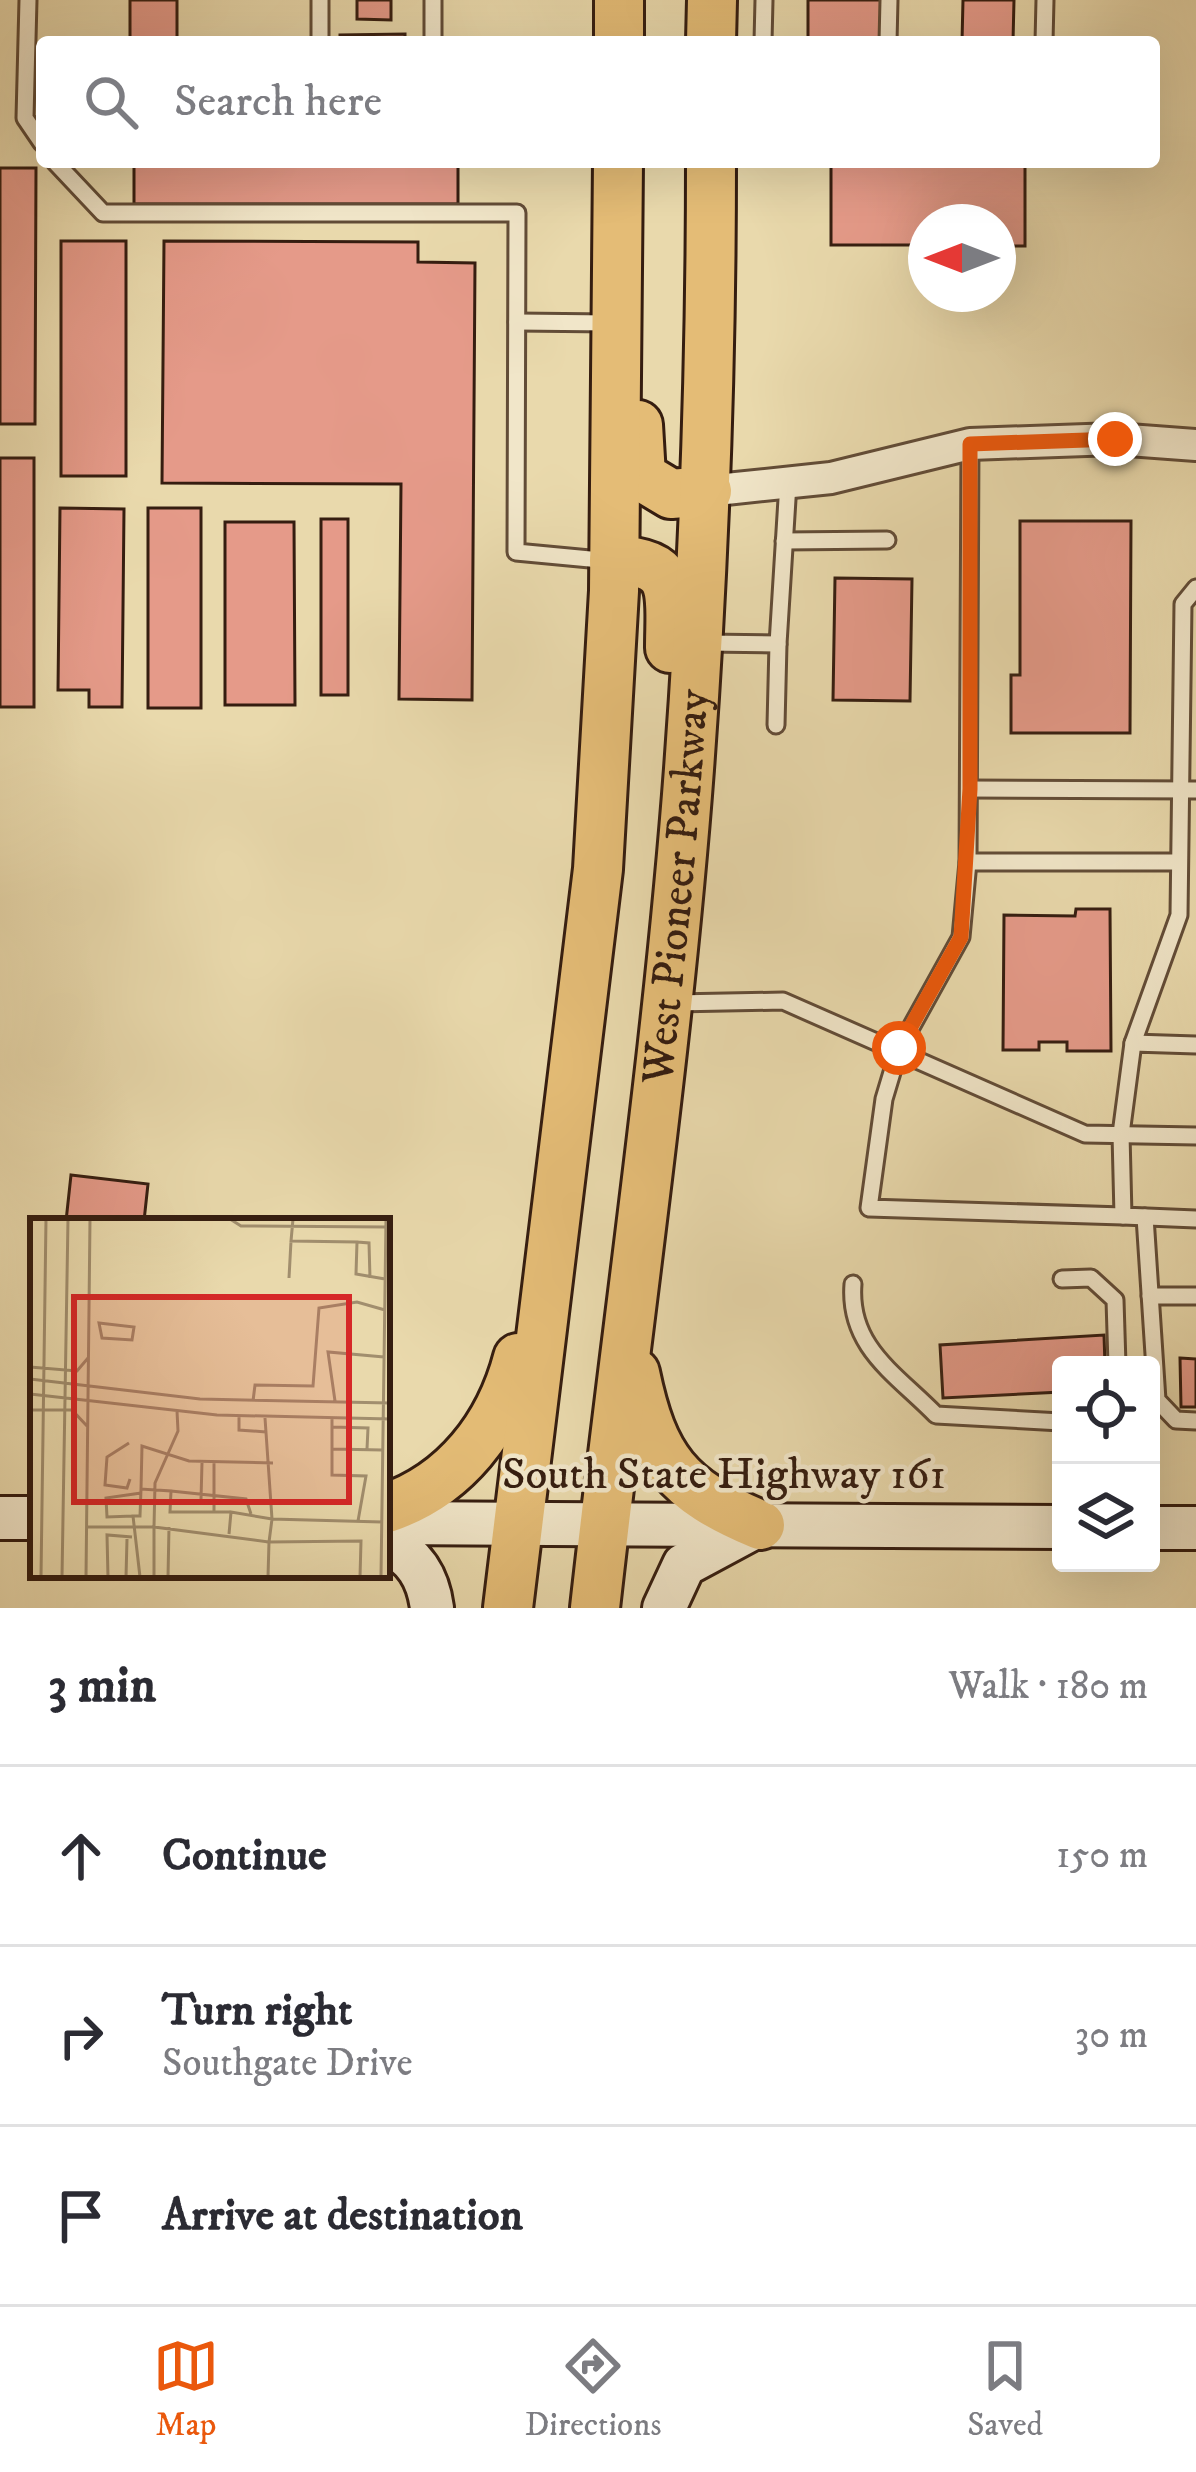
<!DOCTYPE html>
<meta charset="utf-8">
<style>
body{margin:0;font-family:"IM FELL DW Pica",serif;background:#f2f2f3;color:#2b2b33}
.controls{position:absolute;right:36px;bottom:36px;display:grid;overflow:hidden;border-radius:12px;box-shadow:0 12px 48px #0002}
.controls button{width:108px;height:108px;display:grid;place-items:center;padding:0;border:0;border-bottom:3px solid #e1e1e2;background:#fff;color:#2b2b33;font:60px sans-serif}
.compass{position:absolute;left:908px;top:204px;width:108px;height:108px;border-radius:50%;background:#fff;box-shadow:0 12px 48px #0002;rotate:270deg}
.stop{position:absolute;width:36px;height:36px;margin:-27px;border:9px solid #ea580c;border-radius:50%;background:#fff}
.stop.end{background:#ea580c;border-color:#fff;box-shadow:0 3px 12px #0008}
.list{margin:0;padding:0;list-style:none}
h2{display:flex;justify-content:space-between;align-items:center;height:156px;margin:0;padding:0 48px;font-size:51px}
h2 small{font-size:39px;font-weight:400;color:#7c7c81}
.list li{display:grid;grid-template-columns:78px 1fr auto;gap:36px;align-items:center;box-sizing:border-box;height:180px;padding:0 48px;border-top:3px solid #e1e1e2}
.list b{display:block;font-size:45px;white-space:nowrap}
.list p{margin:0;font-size:39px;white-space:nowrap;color:#7c7c81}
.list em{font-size:39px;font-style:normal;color:#7c7c81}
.icon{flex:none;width:66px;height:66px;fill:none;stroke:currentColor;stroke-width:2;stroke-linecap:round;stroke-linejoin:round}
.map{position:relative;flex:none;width:1196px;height:1608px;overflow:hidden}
.search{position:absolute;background:#fff;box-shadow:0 12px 48px #0002;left:36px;right:36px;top:36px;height:132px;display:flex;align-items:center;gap:30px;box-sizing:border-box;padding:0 42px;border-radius:12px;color:#7c7c81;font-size:45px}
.sheet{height:696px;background:#fff}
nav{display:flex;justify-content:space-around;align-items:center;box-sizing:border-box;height:168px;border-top:3px solid #e1e1e2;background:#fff;font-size:33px;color:#7c7c81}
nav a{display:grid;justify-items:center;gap:6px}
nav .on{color:#ea580c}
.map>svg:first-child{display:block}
.building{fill:#e59a89;stroke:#351d10;stroke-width:3}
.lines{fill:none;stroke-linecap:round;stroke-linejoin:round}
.service-casing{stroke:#624c37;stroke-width:21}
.minor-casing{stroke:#624c37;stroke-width:36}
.secondary-casing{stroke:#351d10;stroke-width:48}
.primary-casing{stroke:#351d10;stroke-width:54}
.service{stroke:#f1e6c9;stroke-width:15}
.minor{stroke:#f1e6c9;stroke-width:30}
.secondary{stroke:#f1e6c9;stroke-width:42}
.primary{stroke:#e4bc76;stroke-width:48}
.route{stroke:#ea580c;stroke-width:15}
.labels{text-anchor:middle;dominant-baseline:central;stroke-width:9;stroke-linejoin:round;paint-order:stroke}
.street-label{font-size:45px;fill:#351d10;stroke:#f1e6c9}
.inset-road{fill:none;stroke:#a18e6e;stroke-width:3}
.view{fill:#d62828;fill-opacity:0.15;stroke:#d62828;stroke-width:6}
.inset-edge{fill:none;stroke:#351d10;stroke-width:6}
</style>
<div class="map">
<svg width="1196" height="1608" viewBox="0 0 1196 1608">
<rect width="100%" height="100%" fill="#e9d9ac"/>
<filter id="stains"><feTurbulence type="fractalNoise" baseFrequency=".00167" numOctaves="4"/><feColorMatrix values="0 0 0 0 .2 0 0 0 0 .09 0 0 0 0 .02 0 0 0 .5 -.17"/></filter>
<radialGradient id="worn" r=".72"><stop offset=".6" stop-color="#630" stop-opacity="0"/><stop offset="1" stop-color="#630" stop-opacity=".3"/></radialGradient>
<!-- building -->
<g class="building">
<rect x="130" y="0" width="47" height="42"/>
<polygon points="357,0 391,0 391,20 357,19"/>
<rect x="808" y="0" width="78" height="42"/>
<polygon points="963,0 1014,0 1013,42 962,42"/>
<polygon points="405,34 405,42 340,42 340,35"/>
<polygon points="831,162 1025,162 1025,246 998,246 998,222 926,222 926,245 831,245"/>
<polygon points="134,164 458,165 458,204 134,204"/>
<polygon points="0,168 36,168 35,424 0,424"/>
<rect x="61" y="241" width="65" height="235"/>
<polygon points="164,241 418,242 418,262 475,263 472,700 399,699 401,484 162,483"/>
<rect x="0" y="458" width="34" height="249"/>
<polygon points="60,508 124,509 122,707 89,707 89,690 58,690"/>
<rect x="148" y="508" width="53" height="200"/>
<rect x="321" y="519" width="27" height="176"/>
<polygon points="1020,521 1131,521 1130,733 1011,733 1011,675 1020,675"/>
<polygon points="225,522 294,522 295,705 225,705"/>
<polygon points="835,578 912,579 910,701 833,700"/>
<polygon points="1076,909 1110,909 1111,1051 1067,1051 1067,1042 1039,1042 1039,1050 1003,1050 1004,915 1075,916"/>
<polygon points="71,1175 148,1184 144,1221 66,1221"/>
<polygon points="1104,1335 1105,1365 1061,1365 1061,1392 943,1398 940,1345"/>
<polygon points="1180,1358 1196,1359 1196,1407 1181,1407"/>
</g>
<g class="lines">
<defs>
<g id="service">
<polyline points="28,0 25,118 42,143"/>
<polyline points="320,0 320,42"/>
<polyline points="433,42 433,0"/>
<polyline points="763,42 764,0"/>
<polyline points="888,42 889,0"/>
<polyline points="1044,42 1045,0"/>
<polyline points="55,162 103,213 517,213 516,552 611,561"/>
<polyline points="517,322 610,323"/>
<polyline points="970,444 968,862 961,937 899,1049 884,1099 869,1208 1123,1216"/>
<polyline points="784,541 887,540"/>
<polyline points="706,643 778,644 788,483"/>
<polyline points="776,725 778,644"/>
<polyline points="970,789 1196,790"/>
<polyline points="968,862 1179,862"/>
<polyline points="675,1003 783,1001 1085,1134 1196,1136"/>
<polyline points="1133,1043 1179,915 1183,604 1196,588"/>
<polyline points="1196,1045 1133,1043 1121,1134 1123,1216 1196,1219"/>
<polyline points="1145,1217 1157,1400 1176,1420 1196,1421"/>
<polyline points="1062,1279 1091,1278 1115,1300 1117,1365"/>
<path d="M853,1284C848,1347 896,1374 936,1415L1061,1422"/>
<polyline points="1150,1296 1196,1296"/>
</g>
<polyline id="minor" points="707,491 831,478 970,444 1115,439 1196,445"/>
<g id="secondary">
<polyline points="0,1518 33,1518"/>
<polyline points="387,1523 1061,1527"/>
<polyline points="1151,1528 1196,1528"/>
<path d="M387,1543C415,1556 428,1577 432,1608"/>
<polyline points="664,1608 684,1565 753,1528"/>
</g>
<g id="primary">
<polyline points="619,42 619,0"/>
<polyline points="711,42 712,0"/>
<polyline points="638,425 641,476 671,494 707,491"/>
<path d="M614,561C680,560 670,595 670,648"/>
<path d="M635,1373C653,1460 677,1490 760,1525"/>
<path d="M387,1508C455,1485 500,1427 518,1358"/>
<polyline points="508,1608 598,869 614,591 618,162"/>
<path id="s1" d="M595,1608C626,1329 668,1050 689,769C704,567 711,365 711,162"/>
</g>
</defs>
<!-- service casing -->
<use href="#service" class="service-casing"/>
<!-- minor casing -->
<use href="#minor" class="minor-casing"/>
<!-- secondary casing -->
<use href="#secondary" class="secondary-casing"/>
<!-- primary casing -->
<use href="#primary" class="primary-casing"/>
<!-- service -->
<use href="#service" class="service"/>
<!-- minor -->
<use href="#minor" class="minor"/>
<!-- secondary -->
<use href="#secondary" class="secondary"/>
<!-- primary -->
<use href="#primary" class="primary"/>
</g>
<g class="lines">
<!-- route -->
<polyline class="route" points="899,1048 961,937 970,789 970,444 1115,439"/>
</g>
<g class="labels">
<!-- street labels -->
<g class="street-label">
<text stroke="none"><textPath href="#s1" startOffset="726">West Pioneer Parkway</textPath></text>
<text x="724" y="1475">South State Highway 161</text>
</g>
</g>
<!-- overview -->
<g transform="translate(30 1218)">
<rect width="360" height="360" fill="#e9d9ac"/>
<path class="inset-road" d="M200,1L211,8L356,9M263,1L261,23L327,24L326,56L355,61M327,24L339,25L340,60M259,60L261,23M69,105L104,109L102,122L72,120ZM0,149L47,153L58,140M0,161L170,181L360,185M0,176L187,197L360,201M223,183L225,167L283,168L289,90L327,84L355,92M305,183L298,134L354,139M0,192H42L57,208M209,198V212L236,214M235,200L242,301L352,304M302,201V257L336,258L328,303M302,209L338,210L337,231M99,225L77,239L75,267L97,270L100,261M302,231L352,232M111,271L112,228L159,243L243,245M141,273L216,281L221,296M171,281L172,245M184,294V245M103,298L77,299L76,280L111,275M57,309H124L125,265L148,213L147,193M199,316L201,294L242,301L239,324L331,323L330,359M11,359L16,1M32,359L38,1M56,359L60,1M78,359L77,317L102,319M96,359L97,321M110,359L103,298H110L111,271L141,273L140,294H201M124,359V309L239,324L238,359M138,359L139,309M351,359L356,1"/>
<path class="view" d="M44,79H319V284H44Z"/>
<rect width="360" height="360" class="inset-edge"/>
</g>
<rect width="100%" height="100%" filter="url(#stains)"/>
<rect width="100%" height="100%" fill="url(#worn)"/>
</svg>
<div class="controls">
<button><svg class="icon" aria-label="locate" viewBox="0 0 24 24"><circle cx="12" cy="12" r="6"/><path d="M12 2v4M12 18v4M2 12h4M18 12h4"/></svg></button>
<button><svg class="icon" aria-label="layers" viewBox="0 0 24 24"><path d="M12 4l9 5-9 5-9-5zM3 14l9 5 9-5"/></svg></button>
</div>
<svg class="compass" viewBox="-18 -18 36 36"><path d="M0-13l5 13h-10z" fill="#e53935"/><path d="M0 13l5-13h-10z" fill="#7c7c81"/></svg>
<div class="stop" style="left:899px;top:1048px"></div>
<div class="stop end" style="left:1115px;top:439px"></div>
<div class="search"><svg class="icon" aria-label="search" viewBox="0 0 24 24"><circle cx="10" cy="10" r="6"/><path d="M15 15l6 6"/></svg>Search here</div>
</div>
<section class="sheet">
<h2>3 min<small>Walk · 180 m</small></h2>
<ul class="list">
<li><svg class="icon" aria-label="ahead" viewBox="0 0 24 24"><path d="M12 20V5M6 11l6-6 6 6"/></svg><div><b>Continue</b></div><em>150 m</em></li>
<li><svg class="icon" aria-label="right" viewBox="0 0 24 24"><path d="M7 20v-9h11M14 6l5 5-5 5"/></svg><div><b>Turn right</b><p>Southgate Drive</p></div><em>30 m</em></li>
<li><svg class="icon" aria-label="arrive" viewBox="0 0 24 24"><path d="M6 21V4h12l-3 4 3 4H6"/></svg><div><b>Arrive at destination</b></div></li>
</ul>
</section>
<nav>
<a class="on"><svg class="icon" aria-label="map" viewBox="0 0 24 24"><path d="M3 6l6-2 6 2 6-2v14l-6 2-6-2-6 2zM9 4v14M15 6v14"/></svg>Map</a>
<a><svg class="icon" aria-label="directions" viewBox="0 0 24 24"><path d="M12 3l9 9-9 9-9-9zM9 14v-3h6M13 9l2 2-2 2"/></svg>Directions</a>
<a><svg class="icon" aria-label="saved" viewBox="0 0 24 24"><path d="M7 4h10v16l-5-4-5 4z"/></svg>Saved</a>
</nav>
